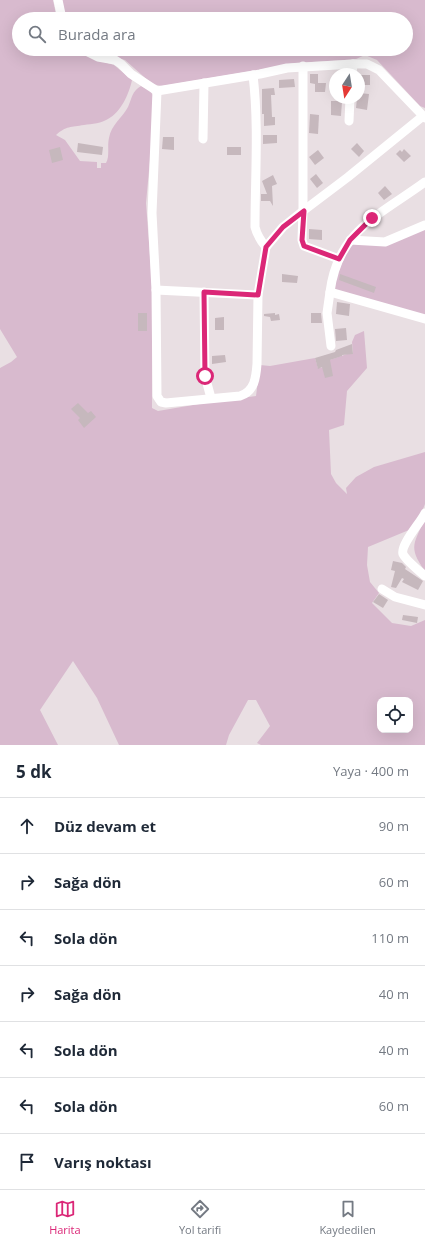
<!DOCTYPE html>
<html lang="tr">
<meta charset="utf-8">
<style>
body{margin:0;font-family:"Open Sans",sans-serif;background:#f6f6f7;color:#1f2937}
.controls{position:absolute;right:12px;bottom:12px;display:grid;overflow:hidden;border-radius:8px;box-shadow:0 4px 16px #0002}
.controls button{width:36px;height:36px;display:grid;place-items:center;padding:0;border:0;border-bottom:1px solid #e0e1e3;background:#fff;color:#1f2937;font:20px sans-serif}
.compass{position:absolute;left:329px;top:68px;width:36px;height:36px;border-radius:50%;background:#fff;box-shadow:0 4px 16px #0002;rotate:192deg}
.stop{position:absolute;width:12px;height:12px;margin:-9px;border:3px solid #db2777;border-radius:50%;background:#fff}
.stop.end{background:#db2777;border-color:#fff;box-shadow:0 1px 4px #0008}
.list{margin:0;padding:0;list-style:none}
h2{display:flex;justify-content:space-between;align-items:center;height:52px;margin:0;padding:0 16px;font-size:17px}
h2 small{font-size:13px;font-weight:400;color:#747a83}
.list li{display:grid;grid-template-columns:26px 1fr auto;gap:12px;align-items:center;box-sizing:border-box;height:56px;padding:0 16px;border-top:1px solid #e0e1e3}
.list b{display:block;font-size:15px;white-space:nowrap}
.list em{font-size:13px;font-style:normal;color:#747a83}
.icon{flex:none;width:22px;height:22px;fill:none;stroke:currentColor;stroke-width:2;stroke-linecap:round;stroke-linejoin:round}
.map{position:relative;flex:none;width:425px;height:745px;overflow:hidden}
.search{position:absolute;background:#fff;box-shadow:0 4px 16px #0002;left:12px;right:12px;top:12px;height:44px;display:flex;align-items:center;gap:10px;box-sizing:border-box;padding:0 14px;border-radius:22px;color:#747a83;font-size:15px}
.sheet{height:444px;background:#fff}
nav{display:flex;justify-content:space-around;align-items:center;box-sizing:border-box;height:56px;border-top:1px solid #e0e1e3;background:#fff;font-size:11px;color:#747a83}
nav a{display:grid;justify-items:center;gap:2px}
nav .on{color:#db2777}
.map>svg:first-child{display:block}
.green{fill:#d8bace;fill-rule:evenodd}
.building{fill:#c6b8bd}
.lines{fill:none;stroke-linecap:round;stroke-linejoin:round}
.minor{stroke:#fff;stroke-width:9}
.route{stroke:#db2777;stroke-width:5}
</style>
<div class="map">
<svg width="425" height="745" viewBox="0 0 425 745">
<rect width="100%" height="100%" fill="#e9dfe3"/>
<!-- green -->
<g class="green">
<path d="M0,0H53L57,19H19V49H77L84,55L94,59L114,65L132,80C129,94 121,112 108,119C102,123 92,124 84,125C71,127 66,126 56,135L65,140L80,161L97,162V168H101V163H106C110,156 107,146 109,138C111,125 122,118 128,107C132,98 132,91 141,86L149,90L153,95L151,149L146,203L152,283V408L158,411L199,404L256,396L260,365L270,366L315,358L318,368L325,367L324,362L347,354H353L352,342L355,335L364,331L367,368L347,391L344,425L329,430L331,474L336,483L347,494L346,488L356,477L374,467L425,452V504L421,514L409,530L368,547L367,565L370,582L379,593L372,603L392,623L411,626L425,620V745H261L257,743L270,726L256,700H248L229,735L226,745H119L97,698L73,661L40,710L58,745H0V368L11,362L17,357L0,329ZM380,700H410V730H380Z"/>
<polygon points="62,0 425,0 425,108 420,106 377,60 365,55 356,59 344,60 294,63 264,69 162,86 152,84 125,60 86,49 406,49 406,19 66,19"/>
<polygon points="425,228 425,316 338,291 333,287 334,282 348,249 354,243 384,245"/>
<path d="M425,518V571C407,546 415,543 425,518Z"/>
</g>
<!-- building -->
<g class="building">
<polygon points="310,74 318,74 318,83 326,83 325,92 315,92 315,84 310,83"/>
<rect x="359" y="75" width="11" height="10"/>
<polygon points="294,79 295,87 279,88 279,80"/>
<polygon points="274,88 275,95 271,95 272,117 275,117 275,125 264,126 264,114 262,114 262,89"/>
<polygon points="359,93 369,94 367,110 356,108 357,98 359,98"/>
<polygon points="331,101 342,101 341,116 331,115"/>
<polygon points="310,114 319,115 318,134 309,133"/>
<polygon points="263,135 277,135 277,143 263,144"/>
<polygon points="163,137 174,137 174,150 162,149"/>
<polygon points="78,143 103,147 102,155 77,152"/>
<polygon points="357,143 364,151 359,157 351,149"/>
<polygon points="60,147 63,160 52,163 49,150"/>
<rect x="227" y="147" width="14" height="8"/>
<polygon points="404,149 411,156 404,162 396,154 400,150 402,152"/>
<polygon points="318,150 324,158 315,165 309,157"/>
<polygon points="316,174 323,183 317,188 310,179"/>
<polygon points="273,175 277,184 272,186 273,206 270,201 261,201 261,194 267,194 262,181"/>
<polygon points="385,186 392,194 384,200 378,193"/>
<polygon points="309,229 322,230 322,240 309,239"/>
<polygon points="282,274 298,276 297,283 282,282"/>
<polygon points="340,274 376,287 374,293 339,280"/>
<polygon points="337,302 350,304 349,316 336,314"/>
<rect x="138" y="313" width="9" height="18"/>
<polygon points="275,313 275,315 279,314 280,320 271,321 270,317 264,316 264,314"/>
<polygon points="311,313 321,313 322,323 311,323"/>
<polygon points="224,317 224,330 215,330 215,318"/>
<polygon points="346,328 347,340 336,341 335,329"/>
<polygon points="352,344 353,354 342,355 342,356 330,360 333,376 325,378 322,367 318,369 315,358 335,352 336,350"/>
<polygon points="225,355 226,362 212,364 212,356"/>
<polygon points="78,403 88,413 91,411 96,417 84,428 78,420 80,418 71,409"/>
<polygon points="393,561 402,563 406,567 405,569 423,581 418,590 402,582 404,579 402,578 396,588 391,587 395,571 391,570"/>
<polygon points="379,594 388,600 383,608 373,602"/>
<polygon points="403,615 418,617 417,623 402,620"/>
</g>
<g class="lines">
<!-- minor -->
<g class="minor">
<polyline points="58,0 62,19"/>
<polyline points="82,49 98,57 115,60 121,64 131,74 157,91 260,74 287,68 353,64 352,74"/>
<polyline points="353,64 367,64 379,70 425,118"/>
<polyline points="303,66 303,211"/>
<path d="M253,75C259,126 255,176 255,227C257,235 260,240 266,247L283,227L303,211L302,240L304,246L339,259"/>
<path d="M157,91L152,213L156,290L157,396L161,402L166,403L240,396C255,391 256,377 257,364L258,295L266,247"/>
<polyline points="349,121 350,98"/>
<polyline points="203,139 204,83"/>
<path d="M425,182C380,215 338,230 330,292L425,319"/>
<polyline points="303,211 348,177 423,116"/>
<polyline points="350,240 385,242 425,225"/>
<polyline points="156,290 258,295"/>
<polyline points="204,292 205,376 211,398"/>
<polyline points="330,292 327,313 331,346"/>
<path d="M425,513C421,522 400,545 403,554C406,560 419,571 425,576"/>
<polyline points="382,589 395,597 425,605"/>
</g>
</g>
<g class="lines">
<!-- route -->
<polyline class="route" points="205,376 204,292 258,295 266,247 283,227 304,211 302,240 304,246 339,259 350,240 372,218"/>
</g>
</svg>
<div class="controls">
<button><svg class="icon" aria-label="locate" viewBox="0 0 24 24"><circle cx="12" cy="12" r="6"/><path d="M12 2v4M12 18v4M2 12h4M18 12h4"/></svg></button>
</div>
<svg class="compass" viewBox="-18 -18 36 36"><path d="M0-13l5 13h-10z" fill="#e53935"/><path d="M0 13l5-13h-10z" fill="#747a83"/></svg>
<div class="stop" style="left:205px;top:376px"></div>
<div class="stop end" style="left:372px;top:218px"></div>
<div class="search"><svg class="icon" aria-label="search" viewBox="0 0 24 24"><circle cx="10" cy="10" r="6"/><path d="M15 15l6 6"/></svg>Burada ara</div>
</div>
<section class="sheet">
<h2>5 dk<small>Yaya · 400 m</small></h2>
<ul class="list">
<li><svg class="icon" aria-label="ahead" viewBox="0 0 24 24"><path d="M12 20V5M6 11l6-6 6 6"/></svg><div><b>Düz devam et</b></div><em>90 m</em></li>
<li><svg class="icon" aria-label="right" viewBox="0 0 24 24"><path d="M7 20v-9h11M14 6l5 5-5 5"/></svg><div><b>Sağa dön</b></div><em>60 m</em></li>
<li><svg class="icon" aria-label="left" viewBox="0 0 24 24"><path d="M17 20v-9H6M10 6l-5 5 5 5"/></svg><div><b>Sola dön</b></div><em>110 m</em></li>
<li><svg class="icon" aria-label="right" viewBox="0 0 24 24"><path d="M7 20v-9h11M14 6l5 5-5 5"/></svg><div><b>Sağa dön</b></div><em>40 m</em></li>
<li><svg class="icon" aria-label="left" viewBox="0 0 24 24"><path d="M17 20v-9H6M10 6l-5 5 5 5"/></svg><div><b>Sola dön</b></div><em>40 m</em></li>
<li><svg class="icon" aria-label="left" viewBox="0 0 24 24"><path d="M17 20v-9H6M10 6l-5 5 5 5"/></svg><div><b>Sola dön</b></div><em>60 m</em></li>
<li><svg class="icon" aria-label="arrive" viewBox="0 0 24 24"><path d="M6 21V4h12l-3 4 3 4H6"/></svg><div><b>Varış noktası</b></div></li>
</ul>
</section>
<nav>
<a class="on"><svg class="icon" aria-label="map" viewBox="0 0 24 24"><path d="M3 6l6-2 6 2 6-2v14l-6 2-6-2-6 2zM9 4v14M15 6v14"/></svg>Harita</a>
<a><svg class="icon" aria-label="directions" viewBox="0 0 24 24"><path d="M12 3l9 9-9 9-9-9zM9 14v-3h6M13 9l2 2-2 2"/></svg>Yol tarifi</a>
<a><svg class="icon" aria-label="saved" viewBox="0 0 24 24"><path d="M7 4h10v16l-5-4-5 4z"/></svg>Kaydedilen</a>
</nav>
